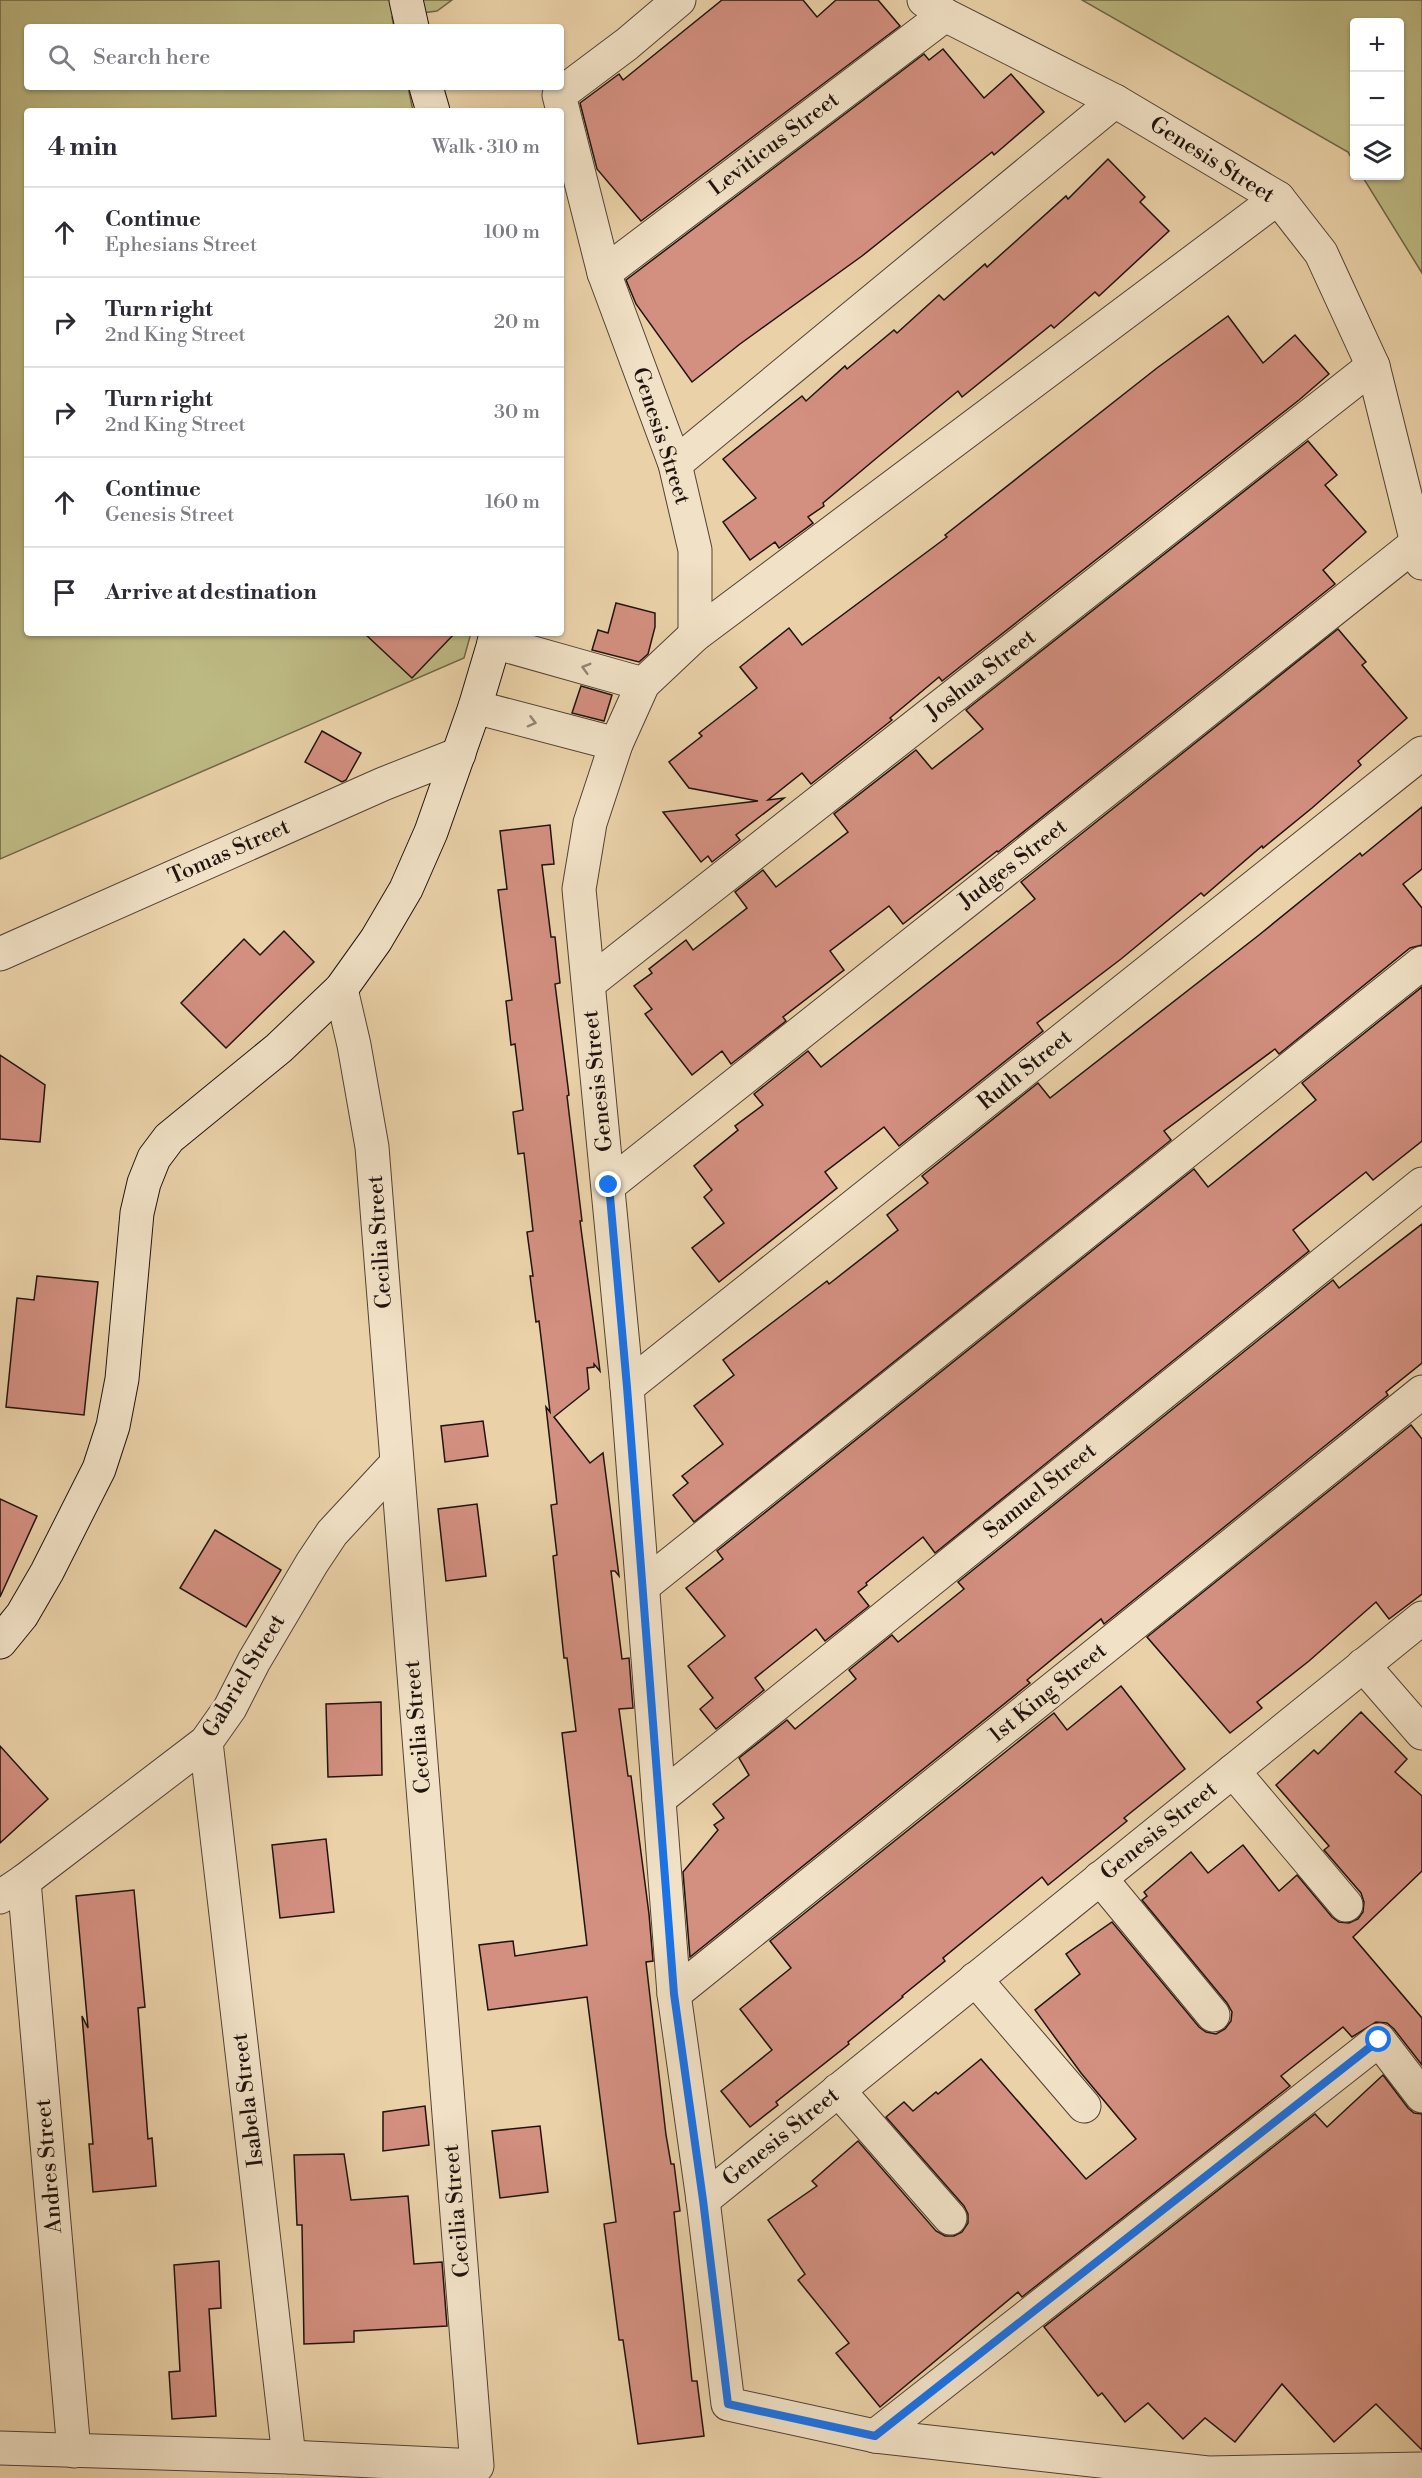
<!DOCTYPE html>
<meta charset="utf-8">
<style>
body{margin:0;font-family:"Libre Bodoni",serif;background:#f2f2f3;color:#2b2b33}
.controls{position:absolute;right:18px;top:18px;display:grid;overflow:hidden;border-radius:6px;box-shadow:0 2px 4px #0004}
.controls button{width:54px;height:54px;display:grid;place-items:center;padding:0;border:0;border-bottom:2px solid #e1e1e2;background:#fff;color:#2b2b33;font:30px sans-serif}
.stop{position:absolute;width:18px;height:18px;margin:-14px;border:4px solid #1a73e8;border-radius:50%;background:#fff}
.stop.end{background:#1a73e8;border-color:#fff;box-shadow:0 2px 6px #0008}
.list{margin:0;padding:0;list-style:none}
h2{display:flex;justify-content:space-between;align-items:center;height:78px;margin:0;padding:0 24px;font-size:26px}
h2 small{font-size:20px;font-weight:400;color:#7c7c81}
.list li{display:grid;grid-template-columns:39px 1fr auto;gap:18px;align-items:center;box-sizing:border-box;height:90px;padding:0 24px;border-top:2px solid #e1e1e2}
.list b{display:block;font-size:22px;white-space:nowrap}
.list p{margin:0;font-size:20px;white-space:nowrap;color:#7c7c81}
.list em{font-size:20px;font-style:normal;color:#7c7c81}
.icon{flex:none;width:33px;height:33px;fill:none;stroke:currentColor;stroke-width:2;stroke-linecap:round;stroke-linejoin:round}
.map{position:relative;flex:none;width:1422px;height:2478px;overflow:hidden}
.search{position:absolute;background:#fff;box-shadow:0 2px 4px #0004;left:24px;top:24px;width:540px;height:66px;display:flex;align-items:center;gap:15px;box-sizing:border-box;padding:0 21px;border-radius:6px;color:#7c7c81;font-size:22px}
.panel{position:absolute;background:#fff;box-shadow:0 2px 4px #0004;left:24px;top:108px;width:540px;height:528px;border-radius:6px}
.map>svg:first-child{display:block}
.green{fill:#bdb983;stroke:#6e6648;stroke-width:1.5}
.building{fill:#d38f80;stroke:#20130e;stroke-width:1.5}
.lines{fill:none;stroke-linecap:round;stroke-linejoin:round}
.street-casing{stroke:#524234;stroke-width:35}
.secondary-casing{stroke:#20130e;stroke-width:35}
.street{stroke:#f1e1c6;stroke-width:33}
.secondary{stroke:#f1e1c6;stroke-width:33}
.oneway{stroke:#938473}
.route{stroke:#1a73e8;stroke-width:8}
.labels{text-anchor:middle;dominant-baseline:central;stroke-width:6;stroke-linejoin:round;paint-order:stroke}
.street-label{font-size:22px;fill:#20130e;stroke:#f1e1c6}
</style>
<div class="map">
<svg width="1422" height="2478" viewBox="0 0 1422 2478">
<rect width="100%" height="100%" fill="#ead1a8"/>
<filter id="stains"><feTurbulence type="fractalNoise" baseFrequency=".00333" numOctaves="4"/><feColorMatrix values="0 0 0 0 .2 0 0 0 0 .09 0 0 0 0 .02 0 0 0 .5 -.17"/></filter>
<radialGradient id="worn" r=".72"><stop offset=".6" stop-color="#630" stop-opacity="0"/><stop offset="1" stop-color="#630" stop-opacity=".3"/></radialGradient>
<!-- green -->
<g class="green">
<polygon points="0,0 452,0 437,11 392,17 394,27 27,27 27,87 408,87 413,111 27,111 27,633 471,633 464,658 0,859"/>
<polygon points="1082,0 1422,0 1422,273 1362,176 1400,176 1400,22 1354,22 1354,163 1348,152"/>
</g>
<!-- building -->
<g class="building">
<polygon points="722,0 803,0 817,17 836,0 878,0 900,26 641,221 597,169 580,103 619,74 623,80"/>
<polygon points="943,49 984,98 1011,74 1044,112 994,155 992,152 862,256 740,344 692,382 636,304 626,280 924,54 929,60"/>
<polygon points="1108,159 1145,197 1140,202 1169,231 1099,296 1095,292 1054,328 1051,325 962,397 958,391 879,456 823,503 824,506 808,517 813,523 779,548 775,542 750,560 723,522 756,498 723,459 802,396 806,401 845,366 847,369 894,330 897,333 939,295 944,300 985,264 987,267 1066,196 1068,199"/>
<polygon points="1228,316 1263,363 1295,335 1329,374 1299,400 942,681 939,677 890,718 892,720 811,784 802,773 768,800 784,798 736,835 740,840 712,862 708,856 701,862 663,812 758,801 689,788 669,762 702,736 699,733 757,688 740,667 789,628 802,645 947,537 945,535 1157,368"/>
<polygon points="1308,441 1337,475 1325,485 1366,532 1323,570 1335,584 998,852 997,851 903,924 889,906 830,951 844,970 783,1017 786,1021 731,1064 722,1051 692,1075 645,1014 652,1009 634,986 652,973 649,969 686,940 693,950 747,908 735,892 763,870 776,887 848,832 834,814 916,750 932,769 983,729 966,710"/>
<polygon points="616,603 655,613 655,627 648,654 639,662 592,650 598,630 608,633"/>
<polygon points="1338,629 1366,662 1362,665 1407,718 1358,761 1361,765 1312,808 1263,848 1262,846 1204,896 1201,893 1121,959 1037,1023 1043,1031 899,1146 884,1127 825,1172 837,1188 719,1282 692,1248 724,1223 704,1197 712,1190 694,1166 738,1130 735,1126 763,1105 754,1094 808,1051 821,1067 1035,899 1021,882"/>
<polygon points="364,633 455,633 412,678"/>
<polygon points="581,686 612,695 604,721 572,713"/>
<polygon points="322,731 361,753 346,780 342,782 305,762"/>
<polygon points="1422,807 1422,869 1403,884 1422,908 1422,945 1410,948 1279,1054 1275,1049 1164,1131 1171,1140 694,1522 673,1495 688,1483 682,1476 723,1444 694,1406 734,1375 723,1360 827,1281 829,1284 898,1230 887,1215 928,1183 922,1176 1038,1083 1050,1098 1259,935 1360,853 1362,856"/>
<polygon points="550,825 554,864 542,865 551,937 555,937 560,983 555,984 569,1095 567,1096 582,1221 580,1221 600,1371 594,1364 594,1367 587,1368 589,1389 554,1417 590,1463 603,1453 619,1576 615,1571 611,1571 622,1659 629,1658 633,1708 619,1709 628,1776 631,1776 649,1914 653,1961 646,1962 666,2135 671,2164 674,2164 680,2211 674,2212 692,2381 697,2381 704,2436 638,2444 623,2340 619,2340 604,2224 616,2222 587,1997 488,2010 479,1945 513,1941 515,1956 587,1945 562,1733 576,1731 567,1658 564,1658 553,1556 557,1555 551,1505 557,1504 546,1407 550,1412 539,1321 536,1322 530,1276 533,1276 527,1232 533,1231 524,1153 518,1154 513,1112 523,1110 515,1044 511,1045 506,1001 512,1000 498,890 507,889 500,831"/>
<polygon points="284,931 314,962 226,1048 181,1003 244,939 260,955"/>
<polygon points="1422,987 1422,1141 1373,1180 1366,1172 1293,1230 1309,1251 935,1553 923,1537 866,1583 867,1585 858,1592 869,1606 825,1641 816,1629 755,1678 764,1690 716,1729 700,1709 713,1698 688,1666 725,1636 686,1588 723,1559 717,1551 1194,1169 1208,1187 1316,1100 1302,1083"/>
<polygon points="0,1055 45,1085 40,1142 0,1139"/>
<polygon points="1422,1224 1422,1363 1386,1392 1388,1395 1104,1624 1101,1619 1027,1680 1030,1683 690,1957 683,1872 718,1830 714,1825 724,1818 713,1804 749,1775 739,1758 787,1720 795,1729 856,1679 849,1670 892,1635 898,1642 964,1589 958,1582 1333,1280 1339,1288"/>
<polygon points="37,1276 98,1282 84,1415 6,1407 17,1298 34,1300"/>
<polygon points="483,1421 488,1456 445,1462 441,1426"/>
<polygon points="1411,1425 1422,1439 1422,1594 1389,1619 1376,1602 1309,1661 1257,1702 1262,1708 1230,1733 1147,1637"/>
<polygon points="0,1499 37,1516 0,1597"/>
<polygon points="477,1504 486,1576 446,1581 438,1509"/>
<polygon points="215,1530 281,1570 246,1627 180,1588"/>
<polygon points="1121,1686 1185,1769 1124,1818 1127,1821 1048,1885 1042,1877 943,1958 945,1961 902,1996 903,1997 848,2042 849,2044 776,2102 778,2105 750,2127 721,2091 772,2050 740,2009 791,1968 770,1941 1054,1713 1067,1730"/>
<polygon points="381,1702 382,1775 328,1777 326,1704"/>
<polygon points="1361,1712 1407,1759 1395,1772 1422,1796 1422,1871 1353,1937 1422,2018 1422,2065 1394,2029 1387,2023 1376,2022 1352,2037 1343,2027 1281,2076 1290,2086 1022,2297 1018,2292 880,2407 836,2353 849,2343 798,2280 805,2274 768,2220 817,2186 812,2181 858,2141 936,2231 945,2236 954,2236 962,2232 968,2223 968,2214 964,2206 886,2117 904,2102 913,2111 936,2092 938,2094 981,2059 1086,2179 1136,2139 1081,2073 1035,2010 1080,1974 1066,1954 1112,1922 1199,2027 1206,2032 1216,2034 1225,2029 1231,2021 1232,2012 1227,2003 1142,1900 1147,1896 1144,1892 1191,1852 1208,1873 1243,1845 1279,1891 1297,1875 1332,1917 1339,1922 1349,1923 1358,1919 1363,1912 1364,1902 1361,1893 1324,1850 1329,1846 1276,1785 1314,1750 1318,1754"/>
<polygon points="0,1746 48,1799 0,1843"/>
<polygon points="326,1839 334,1912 280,1918 272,1845"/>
<polygon points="134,1890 145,2007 138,2008 148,2139 152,2138 156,2186 93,2192 89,2144 93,2144 82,2016 88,2028 76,1896"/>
<polygon points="1383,2075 1408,2108 1414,2113 1422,2114 1422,2450 1376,2404 1334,2442 1282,2384 1235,2442 1205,2418 1183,2439 1148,2403 1125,2422 1102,2393 1098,2396 1044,2327 1315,2114 1327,2127"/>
<polygon points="425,2106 429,2145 383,2151 383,2112"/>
<polygon points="540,2126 548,2192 500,2198 492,2131"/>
<polygon points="344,2154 351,2200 408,2196 414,2264 442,2262 447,2326 354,2331 354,2342 304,2344 302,2225 297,2225 294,2155"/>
<polygon points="219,2261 221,2308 209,2309 216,2416 172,2419 169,2372 180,2371 174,2265"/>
</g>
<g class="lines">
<defs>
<g id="street">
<polyline points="679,0 627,44 559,95 604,273 675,464 695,550 695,635"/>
<polyline points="924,0 945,15 1115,101 1278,198 1321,253 1373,366 1422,563"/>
<polyline points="1278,198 695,635 643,684 616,744 590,823 579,889 627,1387 674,1994 703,2200 728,2404 875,2436 1208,2473 1422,2469"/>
<polyline points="604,273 945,15"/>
<polyline points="675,464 1115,101"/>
<polyline points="494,642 643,684"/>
<polyline points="475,707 616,744"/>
<polyline points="0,954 383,784 459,754"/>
<polyline points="589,983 1373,366"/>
<polyline points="609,1185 1417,543"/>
<polyline points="627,1387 1422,753"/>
<polyline points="643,1586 1422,963"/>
<polyline points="1363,1665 1422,1733"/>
<polyline points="206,1742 289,2457"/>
<polyline points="1233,1771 1346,1905"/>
<polyline points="659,1799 1422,1184"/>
<polyline points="1100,1878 1213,2015"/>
<polyline points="24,1881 74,2451"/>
<polyline points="0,1897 24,1881 206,1742 230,1708 254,1661 312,1563 332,1533 396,1464"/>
<polyline points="975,1979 1084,2106"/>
<polyline points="674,1994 1422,1392"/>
<polyline points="838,2090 950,2218"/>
<polyline points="703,2200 1422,1618"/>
<polyline points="875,2436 1379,2040 1422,2096"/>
<polyline points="0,2448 289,2457 477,2466 372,1147 354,1045 341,989"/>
</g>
<g id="secondary">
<polyline points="406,0 412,27"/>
<polyline points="426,87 433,111"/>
<polyline points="0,1642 22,1615 47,1572 99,1469 113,1426 122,1379 137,1213 144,1183 154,1158 169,1138 279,1048 341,989 376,940 406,889 431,832 475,707 497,633"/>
</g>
</defs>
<!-- street casing -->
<use href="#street" class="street-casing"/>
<!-- secondary casing -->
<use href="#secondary" class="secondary-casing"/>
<!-- street -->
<use href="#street" class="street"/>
<!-- secondary -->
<use href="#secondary" class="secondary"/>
</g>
<!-- one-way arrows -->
<defs><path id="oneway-chevron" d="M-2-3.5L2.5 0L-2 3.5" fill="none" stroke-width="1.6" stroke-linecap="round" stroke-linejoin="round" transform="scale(1.5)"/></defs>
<g class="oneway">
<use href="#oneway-chevron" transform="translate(586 668) rotate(-164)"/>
<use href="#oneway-chevron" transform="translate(532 722) rotate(15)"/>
</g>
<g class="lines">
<!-- route -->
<polyline class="route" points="609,1185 627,1387 674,1994 703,2200 728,2404 875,2436 1379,2040"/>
</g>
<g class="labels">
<!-- street labels -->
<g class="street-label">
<text transform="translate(774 144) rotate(-37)">Leviticus Street</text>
<text transform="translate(1212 160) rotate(32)">Genesis Street</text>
<text transform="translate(661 436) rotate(72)">Genesis Street</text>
<text transform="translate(981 675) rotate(-38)">Joshua Street</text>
<text transform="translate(229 852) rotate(-24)">Tomas Street</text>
<text transform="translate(1013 864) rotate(-38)">Judges Street</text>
<text transform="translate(1025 1070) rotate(-39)">Ruth Street</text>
<text transform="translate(598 1081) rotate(-96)">Genesis Street</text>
<text transform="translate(380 1242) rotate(-94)">Cecilia Street</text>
<text transform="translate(1040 1491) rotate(-39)">Samuel Street</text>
<text transform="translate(244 1676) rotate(-59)">Gabriel Street</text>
<text transform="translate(1048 1693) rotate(-39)">1st King Street</text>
<text transform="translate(418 1727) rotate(-95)">Cecilia Street</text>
<text transform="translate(1159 1831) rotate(-39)">Genesis Street</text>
<text transform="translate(248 2100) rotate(-97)">Isabela Street</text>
<text transform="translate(781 2137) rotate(-39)">Genesis Street</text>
<text transform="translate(49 2166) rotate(-95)">Andres Street</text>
<text transform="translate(457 2211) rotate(-95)">Cecilia Street</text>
</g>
</g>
<rect width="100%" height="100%" filter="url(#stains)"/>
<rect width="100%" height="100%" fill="url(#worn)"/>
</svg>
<div class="controls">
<button>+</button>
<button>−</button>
<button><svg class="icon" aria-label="layers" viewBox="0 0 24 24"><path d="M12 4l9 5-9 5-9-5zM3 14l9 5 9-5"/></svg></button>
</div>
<div class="stop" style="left:1379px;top:2040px"></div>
<div class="stop end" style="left:609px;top:1185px"></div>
<div class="search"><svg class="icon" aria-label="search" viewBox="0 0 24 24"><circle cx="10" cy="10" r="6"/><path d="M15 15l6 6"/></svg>Search here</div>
<section class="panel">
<h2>4 min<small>Walk · 310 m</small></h2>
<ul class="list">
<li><svg class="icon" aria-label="ahead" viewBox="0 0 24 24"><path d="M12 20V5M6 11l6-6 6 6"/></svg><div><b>Continue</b><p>Ephesians Street</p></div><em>100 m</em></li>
<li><svg class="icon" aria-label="right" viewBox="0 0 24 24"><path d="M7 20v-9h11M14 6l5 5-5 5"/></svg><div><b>Turn right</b><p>2nd King Street</p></div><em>20 m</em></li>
<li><svg class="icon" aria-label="right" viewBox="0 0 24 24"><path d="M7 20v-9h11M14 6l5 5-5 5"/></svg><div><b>Turn right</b><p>2nd King Street</p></div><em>30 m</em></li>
<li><svg class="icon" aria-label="ahead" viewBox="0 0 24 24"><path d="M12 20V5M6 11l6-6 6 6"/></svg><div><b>Continue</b><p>Genesis Street</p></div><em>160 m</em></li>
<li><svg class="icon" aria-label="arrive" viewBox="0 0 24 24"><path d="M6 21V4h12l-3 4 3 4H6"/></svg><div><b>Arrive at destination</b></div></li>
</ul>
</section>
</div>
